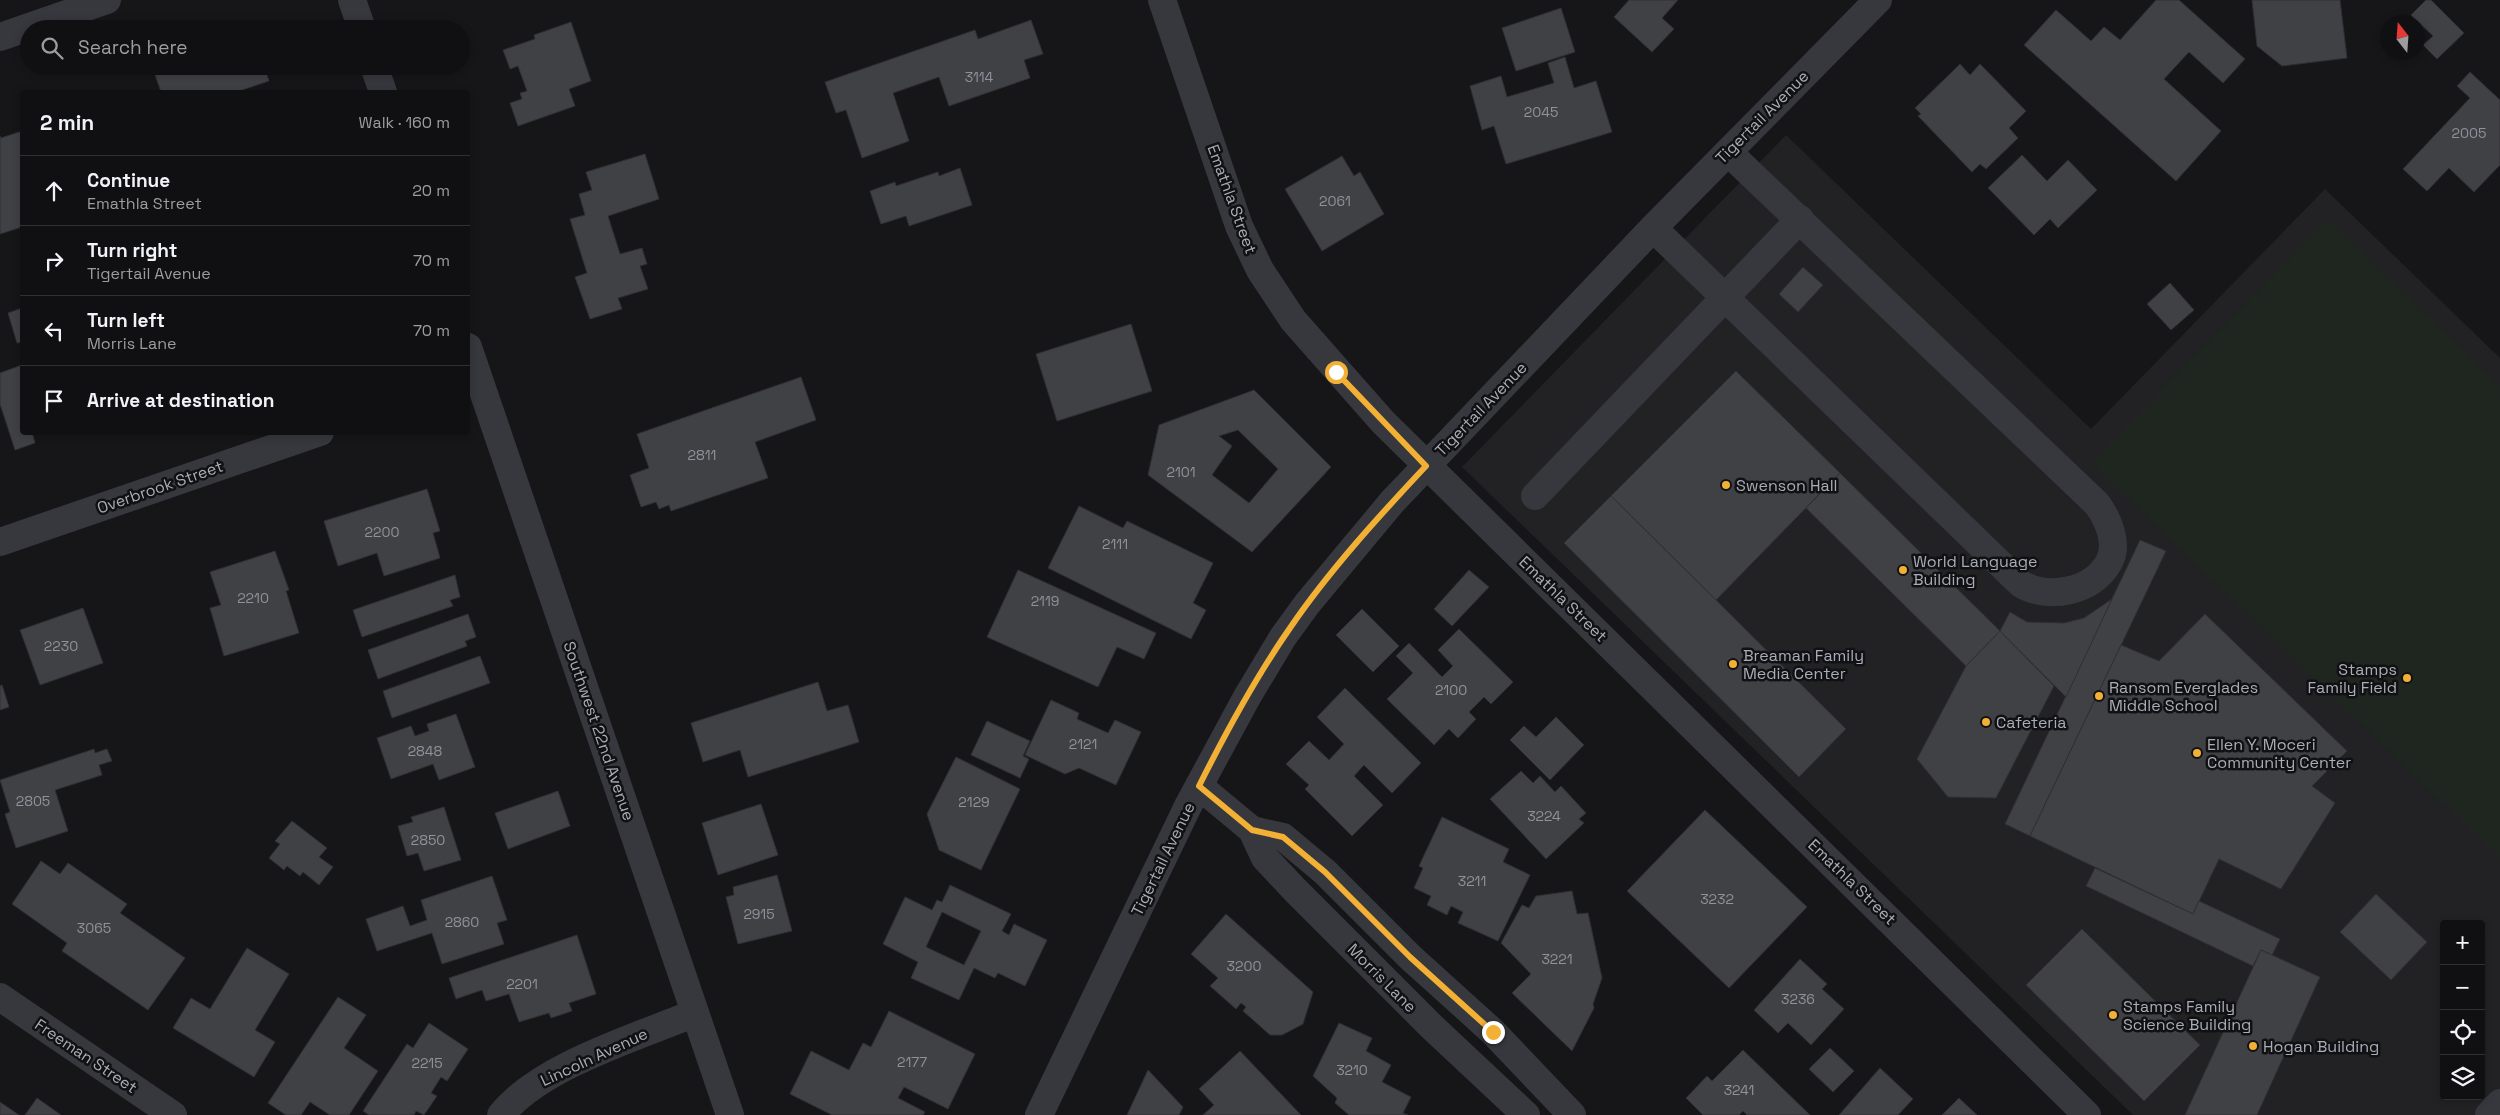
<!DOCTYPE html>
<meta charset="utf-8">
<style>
body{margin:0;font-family:"Space Grotesk",sans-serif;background:#19191b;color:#f1f3f6}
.controls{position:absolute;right:15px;bottom:15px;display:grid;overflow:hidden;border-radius:5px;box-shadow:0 2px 8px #0003}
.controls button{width:45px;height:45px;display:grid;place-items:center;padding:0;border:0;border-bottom:1px solid #303032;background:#101012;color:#f1f3f6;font:25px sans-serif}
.compass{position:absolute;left:2380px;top:15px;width:45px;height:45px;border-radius:50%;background:#101012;box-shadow:0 2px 8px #0003;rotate:343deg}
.stop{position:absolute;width:15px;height:15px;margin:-11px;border:4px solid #f2b134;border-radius:50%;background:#fff}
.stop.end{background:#f2b134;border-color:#fff;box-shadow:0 1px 5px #0008}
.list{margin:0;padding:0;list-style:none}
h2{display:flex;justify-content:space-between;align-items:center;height:65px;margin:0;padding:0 20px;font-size:21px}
h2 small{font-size:16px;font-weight:400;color:#9c9d9f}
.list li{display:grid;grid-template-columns:32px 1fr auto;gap:15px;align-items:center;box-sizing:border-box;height:70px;padding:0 20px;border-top:1px solid #303032}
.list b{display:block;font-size:19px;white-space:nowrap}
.list p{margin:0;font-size:16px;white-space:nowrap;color:#9c9d9f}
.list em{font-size:16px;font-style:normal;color:#9c9d9f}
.icon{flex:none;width:28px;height:28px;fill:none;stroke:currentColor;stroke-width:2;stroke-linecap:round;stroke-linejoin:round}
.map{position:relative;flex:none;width:2500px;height:1115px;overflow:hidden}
.search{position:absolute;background:#101012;box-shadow:0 2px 8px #0003;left:20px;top:20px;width:450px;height:55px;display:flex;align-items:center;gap:12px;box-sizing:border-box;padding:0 18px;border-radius:28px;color:#9c9d9f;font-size:19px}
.panel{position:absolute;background:#101012;box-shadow:0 2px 8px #0003;left:20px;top:90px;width:450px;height:345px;border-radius:5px}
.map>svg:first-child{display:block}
.built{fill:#222225;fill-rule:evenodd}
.green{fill:#1e261f}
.building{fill:#404145;stroke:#303034;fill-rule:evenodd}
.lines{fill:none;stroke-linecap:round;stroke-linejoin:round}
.minor{stroke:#37383d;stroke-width:28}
.route{stroke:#f2b134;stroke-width:6}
.poi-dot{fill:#f2b134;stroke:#111113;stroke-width:2}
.labels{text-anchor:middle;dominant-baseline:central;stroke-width:5;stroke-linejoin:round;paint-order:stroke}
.number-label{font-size:14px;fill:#8e929b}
.street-label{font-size:16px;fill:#a8adb8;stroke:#111113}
.poi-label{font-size:16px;fill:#a8adb8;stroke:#111113;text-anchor:start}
</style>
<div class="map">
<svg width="2500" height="1115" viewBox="0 0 2500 1115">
<rect width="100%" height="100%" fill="#161618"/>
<!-- built -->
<path class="built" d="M1786,135L2091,429L2325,189L2500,358V1115H2133L1462,467ZM2444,924H2481V1096H2444Z"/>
<!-- green -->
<polygon class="green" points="2328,219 2500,386 2500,858 2091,463"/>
<!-- building -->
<g class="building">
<polygon points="1629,0 1678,0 1662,18 1674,29 1652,52 1614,17"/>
<polygon points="2156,0 2179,0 2245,59 2223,83 2189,52 2164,79 2221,131 2176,181 2024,45 2056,10 2091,41 2104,27 2120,40"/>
<polygon points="2252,0 2340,0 2347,58 2282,66 2257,46"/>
<polygon points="2426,0 2431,0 2464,33 2437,59 2423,45 2433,36 2411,15"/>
<polygon points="1561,8 1575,52 1516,71 1502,28"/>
<polygon points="1031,20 1043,54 1024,60 1030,78 949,106 939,77 893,93 909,141 862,158 846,110 836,113 825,82 975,30 978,39"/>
<polygon points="571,22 591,81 569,89 575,106 518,126 510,103 522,99 520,93 527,91 518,66 510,69 503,50 535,39 534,35"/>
<polygon points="1565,57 1574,88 1596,81 1612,132 1506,164 1494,126 1482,130 1470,86 1501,76 1507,97 1554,83 1548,63"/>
<polygon points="1960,64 1970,75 1980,64 2026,111 2009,128 2018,138 1986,169 1980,164 1972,172 1918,116 1921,114 1915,108"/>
<polygon points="152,66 264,66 269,81 236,92 161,92"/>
<polygon points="2470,72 2500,100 2500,165 2474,192 2449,168 2427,191 2403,169 2470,98 2457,86"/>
<polygon points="22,131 22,227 0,234 0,136 1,138"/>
<polygon points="645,154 659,199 608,216 620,254 642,248 647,264 640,266 648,289 618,298 622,309 590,319 575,277 587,273 570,219 585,215 579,194 592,190 586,172"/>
<polygon points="2022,155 2047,181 2068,160 2097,190 2058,228 2050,219 2034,235 1988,188"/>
<polygon points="1342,156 1354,176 1360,172 1384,214 1322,251 1285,189"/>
<polygon points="960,168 972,205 909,226 906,216 881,224 870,191 895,182 896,186 938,172 939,176"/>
<polygon points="1803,267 1823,285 1798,312 1779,294"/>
<polygon points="2170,283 2194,310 2171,330 2147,304"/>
<polygon points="22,308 22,342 17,343 8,313"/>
<polygon points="1131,324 1152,391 1057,421 1036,354"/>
<polygon points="22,365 22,432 32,432 35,443 15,450 0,404 0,373"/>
<polygon points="1736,371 1840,473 1716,600 1611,496"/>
<polygon points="801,377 816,420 755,442 768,478 671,511 669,505 659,509 656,502 641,507 630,475 649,468 637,434"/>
<path d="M1254,390L1331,467L1252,552L1148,475L1159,425ZM1238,430L1278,469L1249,503L1212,475L1232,446L1219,436Z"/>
<polygon points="1840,473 2000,631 1966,666 1806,508"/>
<polygon points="427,489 440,531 433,533 440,558 384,576 377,553 338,566 324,521"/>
<polygon points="1611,496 1846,729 1799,777 1564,543"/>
<polygon points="1079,506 1123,528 1127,521 1213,563 1193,603 1206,610 1191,639 1048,568"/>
<polygon points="2140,540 2166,551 2030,836 2005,824"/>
<polygon points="275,551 289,590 286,591 299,633 224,656 210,608 221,605 210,572"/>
<polygon points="1018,570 1156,633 1144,659 1117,647 1098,687 987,637"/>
<polygon points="1469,570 1489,587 1452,626 1434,609"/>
<polygon points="455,575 460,597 450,600 453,606 362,637 353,610"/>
<polygon points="2112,599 2066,697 2000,631 2010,612 2027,622 2064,623 2084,618"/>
<polygon points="83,608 103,663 40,685 20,630"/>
<polygon points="1362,609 1399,646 1373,672 1336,635"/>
<polygon points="468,614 476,637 465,641 467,646 378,679 368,650"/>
<polygon points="2205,614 2347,751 2312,786 2335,803 2281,889 2219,859 2193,914 2030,836 2121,645 2159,661"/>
<polygon points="1459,629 1513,682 1491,704 1484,697 1469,712 1476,719 1458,738 1449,729 1434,745 1387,699 1413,673 1396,656 1409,643 1442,677 1453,666 1438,650"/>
<polygon points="2000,631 2054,686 1996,798 1948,797 1917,759 1966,666"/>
<polygon points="480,656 490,683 392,718 383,691"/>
<polygon points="818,682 827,711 848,705 859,742 748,777 740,750 703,762 691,723"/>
<polygon points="2,685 9,707 0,710 0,686"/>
<polygon points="1345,688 1421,763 1392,793 1364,765 1354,776 1383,805 1352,836 1305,789 1309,785 1286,764 1309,741 1329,760 1344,744 1317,717"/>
<polygon points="1051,700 1079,713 1077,719 1108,733 1115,720 1141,732 1116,785 1079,768 1065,774 1025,755"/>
<polygon points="456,714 475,767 439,780 433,764 391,779 377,738 411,726 415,736 429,731 427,724"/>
<polygon points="1556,717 1584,745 1550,780 1510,740 1524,726 1536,737"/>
<polygon points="987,721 1030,741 1023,756 1029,759 1020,778 971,755"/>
<polygon points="94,749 95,753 107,749 112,761 99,765 102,775 55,790 68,831 16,848 5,814 10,812 0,780"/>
<polygon points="956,757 1020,789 981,870 939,850 927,814"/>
<polygon points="1521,771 1533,783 1540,776 1555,792 1561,786 1586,813 1579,819 1584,823 1546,859 1490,799"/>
<polygon points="558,791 570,826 508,849 495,813"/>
<polygon points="761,804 778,855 718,875 702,823"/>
<polygon points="444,807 461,860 424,871 418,853 407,856 398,826 413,822 411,817"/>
<polygon points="1705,810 1807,907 1729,988 1627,891"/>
<polygon points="1442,817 1509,849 1503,862 1530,875 1498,941 1458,923 1463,912 1451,906 1447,915 1427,905 1431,896 1414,888 1423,868 1419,866"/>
<polygon points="292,821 327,848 319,857 333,867 319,885 303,872 300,876 287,866 284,870 269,858 280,844 275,841"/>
<polygon points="41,861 60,874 68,863 127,904 120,913 185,958 148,1010 62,951 67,943 12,904"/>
<polygon points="2095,868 2193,914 2199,901 2280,939 2272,955 2261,950 2253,966 2086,886"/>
<polygon points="777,875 792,931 738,944 726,897 734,895 733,887"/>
<polygon points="492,876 507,920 497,923 504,944 442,964 432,933 377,951 366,919 403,906 410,926 427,920 421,900"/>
<path d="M950,885L1011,914L1002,931L1009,935L1014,924L1047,940L1025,986L998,973L995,978L974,968L959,1000L911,978L918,962L883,944L905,897L932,910L937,900L942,902ZM942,912L981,931L964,965L926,947Z"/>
<polygon points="1572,891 1577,914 1588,913 1602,978 1593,1004 1594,1008 1572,1051 1512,993 1531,974 1501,943 1522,905 1529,908 1536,896"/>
<polygon points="2376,894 2427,942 2391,980 2340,932"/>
<polygon points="1226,914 1313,992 1303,1024 1282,1035 1270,1035 1243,1011 1246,1007 1241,1003 1236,1009 1210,986 1218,978 1191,954"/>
<polygon points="2082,929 2200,1045 2144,1101 2026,985"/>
<polygon points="577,935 596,994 569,1003 572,1011 551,1018 549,1013 519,1022 509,994 486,1001 482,990 456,999 449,978"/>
<polygon points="247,948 289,974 255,1030 275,1042 254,1077 173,1028 191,998 210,1009"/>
<polygon points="2261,950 2320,977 2257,1115 2185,1115"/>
<polygon points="1800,959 1827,984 1822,989 1844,1009 1811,1045 1788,1023 1778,1033 1754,1010"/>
<polygon points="338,997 366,1015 344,1048 378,1071 349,1115 330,1115 310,1102 301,1115 286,1115 268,1103"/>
<polygon points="889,1011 975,1054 948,1109 904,1087 898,1098 925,1112 923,1115 832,1115 790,1094 811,1051 849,1070 863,1043 871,1047"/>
<polygon points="429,1023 468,1049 447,1081 441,1077 431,1093 437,1096 424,1115 416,1111 414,1115 369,1115 363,1111 407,1044 413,1048"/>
<polygon points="1339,1023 1372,1038 1366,1051 1391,1065 1382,1082 1411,1097 1403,1113 1408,1115 1349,1115 1335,1103 1337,1098 1313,1076"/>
<polygon points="1830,1048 1854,1071 1833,1092 1809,1069"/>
<polygon points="1743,1050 1810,1115 1747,1115 1743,1111 1739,1115 1703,1115 1686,1098 1707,1076 1712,1081"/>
<polygon points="1240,1051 1301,1115 1203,1115 1214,1105 1199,1089"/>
<polygon points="1880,1068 1913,1099 1898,1115 1839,1115"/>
<polygon points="1148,1070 1183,1107 1179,1115 1127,1115"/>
<polygon points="37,1098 61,1115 25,1115"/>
<polygon points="1959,1098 1977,1115 1942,1115"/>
<polygon points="0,1102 19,1115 0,1115"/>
</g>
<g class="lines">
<!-- minor -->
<g class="minor">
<polyline points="352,0 362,29"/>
<polyline points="1162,0 1239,226 1260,270 1293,320 1383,422 2087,1115"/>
<polyline points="0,37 107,0"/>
<polyline points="374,66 383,92"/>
<path d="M1653,228L2021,584C2048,600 2093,592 2109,562C2119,544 2108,519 2097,504L1728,152"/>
<polyline points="468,347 730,1115"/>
<polyline points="1535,496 1800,219"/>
<polyline points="0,542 320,432"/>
<polyline points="1199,786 1252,830 1265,858 1295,890 1431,1026 1526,1115"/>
<polyline points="1252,830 1283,837 1325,872 1410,957 1493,1032 1572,1115"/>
<polyline points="0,997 173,1115"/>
<path d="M501,1115C540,1066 637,1037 695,1013"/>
<polyline points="1039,1115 1188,806 1247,697 1283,637 1307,604 1392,502 1653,228 1878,0"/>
<polyline points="2489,1115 2500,1103"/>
</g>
</g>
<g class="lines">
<!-- route -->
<path class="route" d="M1336,372L1426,466C1379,516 1328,572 1290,628C1255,678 1226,732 1199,786L1252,830L1283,837L1325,872L1410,957L1493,1032"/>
</g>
<!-- markers -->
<g class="poi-dot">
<circle cx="1726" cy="485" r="5"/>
<circle cx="1903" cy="570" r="5"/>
<circle cx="1733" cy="664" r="5"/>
<circle cx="2407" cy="678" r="5"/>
<circle cx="2099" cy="696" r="5"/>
<circle cx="1986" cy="722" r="5"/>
<circle cx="2197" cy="753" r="5"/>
<circle cx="2113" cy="1015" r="5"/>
<circle cx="2253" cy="1046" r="5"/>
</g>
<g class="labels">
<!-- number labels -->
<g class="number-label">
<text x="979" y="77">3114</text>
<text x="1541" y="112">2045</text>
<text x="2469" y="133">2005</text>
<text x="1335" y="201">2061</text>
<text x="702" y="455">2811</text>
<text x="1181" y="472">2101</text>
<text x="382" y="532">2200</text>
<text x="1115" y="544">2111</text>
<text x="253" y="598">2210</text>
<text x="1045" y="601">2119</text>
<text x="61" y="646">2230</text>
<text x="1451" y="690">2100</text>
<text x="1083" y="744">2121</text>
<text x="425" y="751">2848</text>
<text x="33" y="801">2805</text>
<text x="974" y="802">2129</text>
<text x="1544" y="816">3224</text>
<text x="428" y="840">2850</text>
<text x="1472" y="881">3211</text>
<text x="1717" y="899">3232</text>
<text x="759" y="914">2915</text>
<text x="462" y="922">2860</text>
<text x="94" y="928">3065</text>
<text x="1557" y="959">3221</text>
<text x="1244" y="966">3200</text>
<text x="522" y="984">2201</text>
<text x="1798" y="999">3236</text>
<text x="912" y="1062">2177</text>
<text x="427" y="1063">2215</text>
<text x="1352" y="1070">3210</text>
<text x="1739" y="1090">3241</text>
</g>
<!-- street labels -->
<g class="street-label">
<text transform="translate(1762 117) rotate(-45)">Tigertail Avenue</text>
<text transform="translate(1232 199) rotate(70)">Emathla Street</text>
<text transform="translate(1481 409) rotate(-46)">Tigertail Avenue</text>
<text transform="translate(160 487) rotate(-19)">Overbrook Street</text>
<text transform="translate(1563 599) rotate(44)">Emathla Street</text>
<text transform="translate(599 731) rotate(71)">Southwest 22nd Avenue</text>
<text transform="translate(1163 859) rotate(-64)">Tigertail Avenue</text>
<text transform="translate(1852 882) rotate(44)">Emathla Street</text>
<text transform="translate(1382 978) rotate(45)">Morris Lane</text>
<text transform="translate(86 1056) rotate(34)">Freeman Street</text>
<text transform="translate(594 1057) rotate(-25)">Lincoln Avenue</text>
</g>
<!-- poi labels -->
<g class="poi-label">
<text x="1736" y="485">Swenson Hall</text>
<text x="1913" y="561">World Language<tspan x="1913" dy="18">Building</tspan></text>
<text x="1743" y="655">Breaman Family<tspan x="1743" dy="18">Media Center</tspan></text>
<text x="2397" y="669" text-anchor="end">Stamps<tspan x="2397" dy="18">Family Field</tspan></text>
<text x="2109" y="687">Ransom Everglades<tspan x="2109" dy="18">Middle School</tspan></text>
<text x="1996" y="722">Cafeteria</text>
<text x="2207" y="744">Ellen Y. Moceri<tspan x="2207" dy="18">Community Center</tspan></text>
<text x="2123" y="1006">Stamps Family<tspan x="2123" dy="18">Science Building</tspan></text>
<text x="2263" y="1046">Hogan Building</text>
</g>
</g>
</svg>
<div class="controls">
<button>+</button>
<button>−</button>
<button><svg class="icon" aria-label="locate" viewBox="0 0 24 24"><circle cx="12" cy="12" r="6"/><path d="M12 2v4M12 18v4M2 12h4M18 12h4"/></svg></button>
<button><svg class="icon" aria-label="layers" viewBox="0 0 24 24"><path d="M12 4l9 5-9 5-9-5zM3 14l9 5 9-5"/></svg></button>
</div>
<svg class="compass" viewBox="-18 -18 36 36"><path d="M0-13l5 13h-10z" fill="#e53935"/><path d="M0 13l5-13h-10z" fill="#9c9d9f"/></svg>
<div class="stop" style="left:1336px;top:372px"></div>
<div class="stop end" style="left:1493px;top:1032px"></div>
<div class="search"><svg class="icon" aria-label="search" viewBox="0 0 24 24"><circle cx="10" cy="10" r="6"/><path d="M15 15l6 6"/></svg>Search here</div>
<section class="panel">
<h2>2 min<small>Walk · 160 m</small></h2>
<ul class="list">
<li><svg class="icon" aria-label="ahead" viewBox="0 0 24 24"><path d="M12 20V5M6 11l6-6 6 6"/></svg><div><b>Continue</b><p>Emathla Street</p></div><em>20 m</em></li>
<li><svg class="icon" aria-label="right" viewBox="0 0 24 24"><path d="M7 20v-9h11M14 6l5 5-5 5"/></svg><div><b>Turn right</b><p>Tigertail Avenue</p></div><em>70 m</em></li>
<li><svg class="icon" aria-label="left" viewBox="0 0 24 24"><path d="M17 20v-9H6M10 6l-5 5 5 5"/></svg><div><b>Turn left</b><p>Morris Lane</p></div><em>70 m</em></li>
<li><svg class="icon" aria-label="arrive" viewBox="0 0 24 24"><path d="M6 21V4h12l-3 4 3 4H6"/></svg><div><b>Arrive at destination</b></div></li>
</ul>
</section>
</div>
